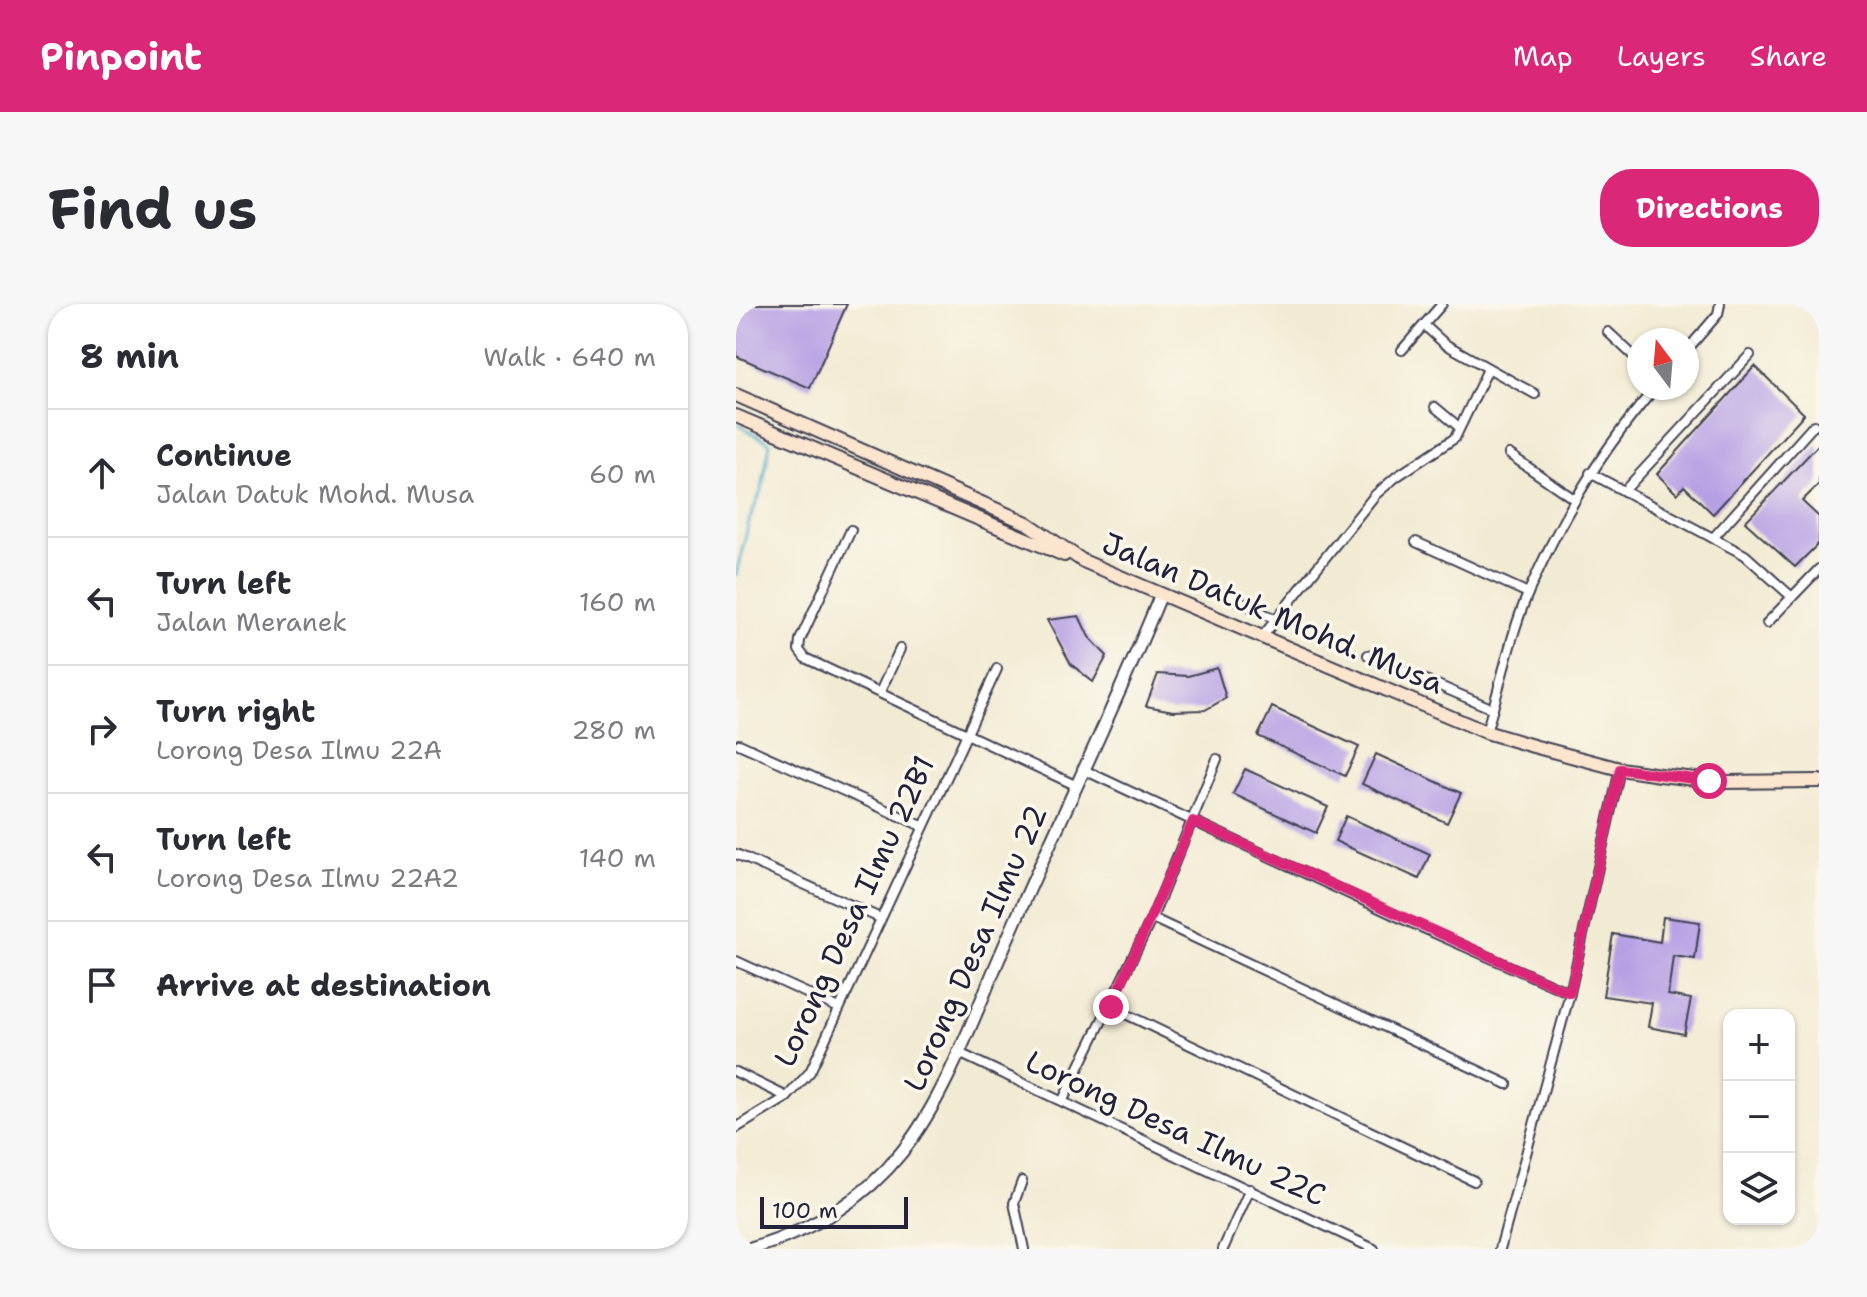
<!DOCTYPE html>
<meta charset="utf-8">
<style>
body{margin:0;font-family:"Shantell Sans",sans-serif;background:#f7f7f7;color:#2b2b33}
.controls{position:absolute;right:24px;bottom:24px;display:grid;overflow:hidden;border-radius:16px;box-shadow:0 2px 6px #0004}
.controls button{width:72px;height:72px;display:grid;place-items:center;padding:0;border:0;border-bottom:2px solid #e1e1e2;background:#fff;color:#2b2b33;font:40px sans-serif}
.compass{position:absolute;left:891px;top:24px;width:72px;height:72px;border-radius:50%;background:#fff;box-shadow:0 2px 6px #0004;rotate:344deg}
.scale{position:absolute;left:24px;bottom:20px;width:148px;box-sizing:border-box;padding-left:8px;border:4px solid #22223b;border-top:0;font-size:22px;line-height:28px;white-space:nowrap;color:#22223b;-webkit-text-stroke:6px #fbf7ec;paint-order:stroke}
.stop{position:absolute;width:24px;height:24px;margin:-18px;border:6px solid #db2777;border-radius:50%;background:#fff}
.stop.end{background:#db2777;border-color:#fff;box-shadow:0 2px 8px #0008}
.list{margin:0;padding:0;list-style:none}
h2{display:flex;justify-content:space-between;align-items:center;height:104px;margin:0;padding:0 32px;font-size:34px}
h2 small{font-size:26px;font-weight:400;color:#7c7c81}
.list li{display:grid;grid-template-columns:52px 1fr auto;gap:24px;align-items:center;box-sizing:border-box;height:128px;padding:0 32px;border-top:2px solid #e1e1e2}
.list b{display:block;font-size:30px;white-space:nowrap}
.list p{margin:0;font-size:26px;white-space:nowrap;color:#7c7c81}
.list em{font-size:26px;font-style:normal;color:#7c7c81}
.icon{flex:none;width:44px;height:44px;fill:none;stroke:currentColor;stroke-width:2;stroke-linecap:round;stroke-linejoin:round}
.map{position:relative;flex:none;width:1083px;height:945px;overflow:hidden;border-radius:32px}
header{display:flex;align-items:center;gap:48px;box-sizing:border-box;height:112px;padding:0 40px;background:#db2777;color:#fff}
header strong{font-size:38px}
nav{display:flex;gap:44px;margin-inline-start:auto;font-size:28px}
.intro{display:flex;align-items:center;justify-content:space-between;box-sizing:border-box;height:192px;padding:0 48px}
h1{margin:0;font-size:56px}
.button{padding:20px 36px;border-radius:32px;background:#db2777;color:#fff;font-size:28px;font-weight:700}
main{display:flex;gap:48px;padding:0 48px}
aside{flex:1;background:#fff;border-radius:32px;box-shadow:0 2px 6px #0004}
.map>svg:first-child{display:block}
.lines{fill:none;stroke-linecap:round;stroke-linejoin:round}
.stream{stroke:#4baaca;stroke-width:3}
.building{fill:#b6a0e4}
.minor-casing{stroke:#414052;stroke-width:12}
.tertiary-casing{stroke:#414052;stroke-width:15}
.secondary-casing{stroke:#414052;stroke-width:16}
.minor{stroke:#fff;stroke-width:8}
.tertiary{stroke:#fff;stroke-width:11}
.secondary{stroke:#fce5cf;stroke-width:12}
.route{stroke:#db2777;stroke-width:10}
.labels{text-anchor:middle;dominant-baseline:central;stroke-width:7;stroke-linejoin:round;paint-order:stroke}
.street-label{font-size:30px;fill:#22223b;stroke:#fbf7ec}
</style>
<header>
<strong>Pinpoint</strong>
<nav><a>Map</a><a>Layers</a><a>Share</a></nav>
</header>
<div class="intro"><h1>Find us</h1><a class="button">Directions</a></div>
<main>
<aside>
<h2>8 min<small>Walk · 640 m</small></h2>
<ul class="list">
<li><svg class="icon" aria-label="ahead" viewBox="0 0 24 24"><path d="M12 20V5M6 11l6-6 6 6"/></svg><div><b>Continue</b><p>Jalan Datuk Mohd. Musa</p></div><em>60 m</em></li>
<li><svg class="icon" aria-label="left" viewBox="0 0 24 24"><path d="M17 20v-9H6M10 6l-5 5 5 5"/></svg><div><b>Turn left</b><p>Jalan Meranek</p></div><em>160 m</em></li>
<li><svg class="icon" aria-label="right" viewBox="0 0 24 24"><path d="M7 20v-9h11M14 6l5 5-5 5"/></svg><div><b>Turn right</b><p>Lorong Desa Ilmu 22A</p></div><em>280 m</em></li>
<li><svg class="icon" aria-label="left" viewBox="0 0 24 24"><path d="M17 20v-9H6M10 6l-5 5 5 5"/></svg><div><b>Turn left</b><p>Lorong Desa Ilmu 22A2</p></div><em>140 m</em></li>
<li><svg class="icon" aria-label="arrive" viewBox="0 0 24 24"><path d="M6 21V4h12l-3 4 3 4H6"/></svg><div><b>Arrive at destination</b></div></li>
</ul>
</aside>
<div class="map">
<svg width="1083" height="945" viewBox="0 0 1083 945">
<rect width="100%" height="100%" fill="#fbf7ec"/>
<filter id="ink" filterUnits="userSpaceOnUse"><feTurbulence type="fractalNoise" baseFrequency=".0125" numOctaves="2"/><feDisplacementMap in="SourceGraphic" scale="16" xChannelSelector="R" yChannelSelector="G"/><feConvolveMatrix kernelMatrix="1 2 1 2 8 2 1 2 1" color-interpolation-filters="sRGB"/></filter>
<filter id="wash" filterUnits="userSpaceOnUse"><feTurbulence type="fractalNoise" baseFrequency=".006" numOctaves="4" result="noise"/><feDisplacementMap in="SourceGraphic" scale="32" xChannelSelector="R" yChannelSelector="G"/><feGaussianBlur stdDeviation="1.8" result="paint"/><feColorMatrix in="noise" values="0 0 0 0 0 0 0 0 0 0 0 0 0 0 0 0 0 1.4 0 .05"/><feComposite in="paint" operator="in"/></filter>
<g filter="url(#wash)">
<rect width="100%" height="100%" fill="#f2ebd4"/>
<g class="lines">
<!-- stream -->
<polyline class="stream" points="0,271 14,214 26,185 34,139 3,121"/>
</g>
<g id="blocks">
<!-- building -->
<g class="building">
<polygon points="0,0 111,0 74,84 0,52"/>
<polygon points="1019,62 1068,110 977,210 948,182 941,190 921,170"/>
<polygon points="1083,140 1083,180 1066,197 1083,213 1083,239 1059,263 1009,218"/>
<polygon points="343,312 353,333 371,352 357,378 335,360 311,316"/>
<polygon points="481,364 490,394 469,406 437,407 410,402 422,370 452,372"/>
<polygon points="536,403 623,443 609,472 522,432"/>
<polygon points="640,450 725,489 711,519 626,480"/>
<polygon points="509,465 592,503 580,529 497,490"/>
<polygon points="610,512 694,550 683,575 599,537"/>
<polygon points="927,613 964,618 959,655 937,652 932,691 955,695 948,730 912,723 916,699 867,692 877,630 924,638"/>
</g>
</g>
</g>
<g filter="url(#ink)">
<use href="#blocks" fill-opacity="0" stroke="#414052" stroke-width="2"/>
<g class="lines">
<defs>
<g id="minor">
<polyline points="688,21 709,40 799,90"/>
<polyline points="872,28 903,57"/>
<polyline points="666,46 706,0"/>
<polyline points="951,46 982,10 984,0"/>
<polyline points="699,103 723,123"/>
<polyline points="773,150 838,195"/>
<polyline points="854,169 1009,251 1056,293"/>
<polyline points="888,187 1014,51"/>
<polyline points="115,226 64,336 63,346 69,354 339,481"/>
<polyline points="977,234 1078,121"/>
<polyline points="680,238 792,289"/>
<polyline points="487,289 539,315"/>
<polyline points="1031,319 1083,265"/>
<polyline points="526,333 639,191 660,173 719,134 752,65"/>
<polyline points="632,351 757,405"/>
<polyline points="144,388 164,345"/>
<path d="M750,428C765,381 774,331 793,287C826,212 866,145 919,84"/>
<polyline points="3,440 186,522"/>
<polyline points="346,465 669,616 834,689"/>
<polyline points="0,550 144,614"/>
<polyline points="416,614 771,780"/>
<polyline points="0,657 103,704"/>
<polyline points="375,703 738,877"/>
<polyline points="221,748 638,945"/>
<polyline points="0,768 51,793"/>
<polyline points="327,796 416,614 481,455"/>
<polyline points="0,824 51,793 74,768 261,365"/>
<polyline points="286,877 278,899 288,945"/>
<polyline points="487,945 514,885"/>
<polyline points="764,945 834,689 884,465"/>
</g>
<path id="tertiary" d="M15,945C75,927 126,898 165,849C212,792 244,695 275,627C324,514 379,404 425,290"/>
<g id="secondary">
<polyline points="0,91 291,219 347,257 750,428 797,442 884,465 924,471 986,478 1083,477"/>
<polyline points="0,112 328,251"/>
</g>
</defs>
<!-- minor casing -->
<use href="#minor" class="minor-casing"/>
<!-- tertiary casing -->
<use href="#tertiary" class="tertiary-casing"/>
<!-- secondary casing -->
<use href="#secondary" class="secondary-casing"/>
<!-- minor -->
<use href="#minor" class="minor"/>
<!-- tertiary -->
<use href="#tertiary" class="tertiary"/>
<!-- secondary -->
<use href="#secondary" class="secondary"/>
</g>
</g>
<g class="lines" filter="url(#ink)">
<!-- route -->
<polyline class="route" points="375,703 457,517 834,689 884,465 973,477"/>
</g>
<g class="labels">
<!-- street labels -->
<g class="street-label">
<text transform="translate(537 309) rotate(23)">Jalan Datuk Mohd. Musa</text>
<text transform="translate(118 607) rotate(-65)">Lorong Desa Ilmu 22B1</text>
<text transform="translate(239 644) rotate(-66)">Lorong Desa Ilmu 22</text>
<text transform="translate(440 824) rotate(25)">Lorong Desa Ilmu 22C</text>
</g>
</g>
</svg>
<div class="controls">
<button>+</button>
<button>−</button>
<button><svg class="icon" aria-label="layers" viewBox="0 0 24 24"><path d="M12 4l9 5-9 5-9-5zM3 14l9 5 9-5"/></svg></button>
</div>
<svg class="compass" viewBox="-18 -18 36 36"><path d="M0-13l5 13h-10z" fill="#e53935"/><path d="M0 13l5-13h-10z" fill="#7c7c81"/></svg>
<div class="scale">100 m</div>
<div class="stop" style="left:973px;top:477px"></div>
<div class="stop end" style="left:375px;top:703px"></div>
</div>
</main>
